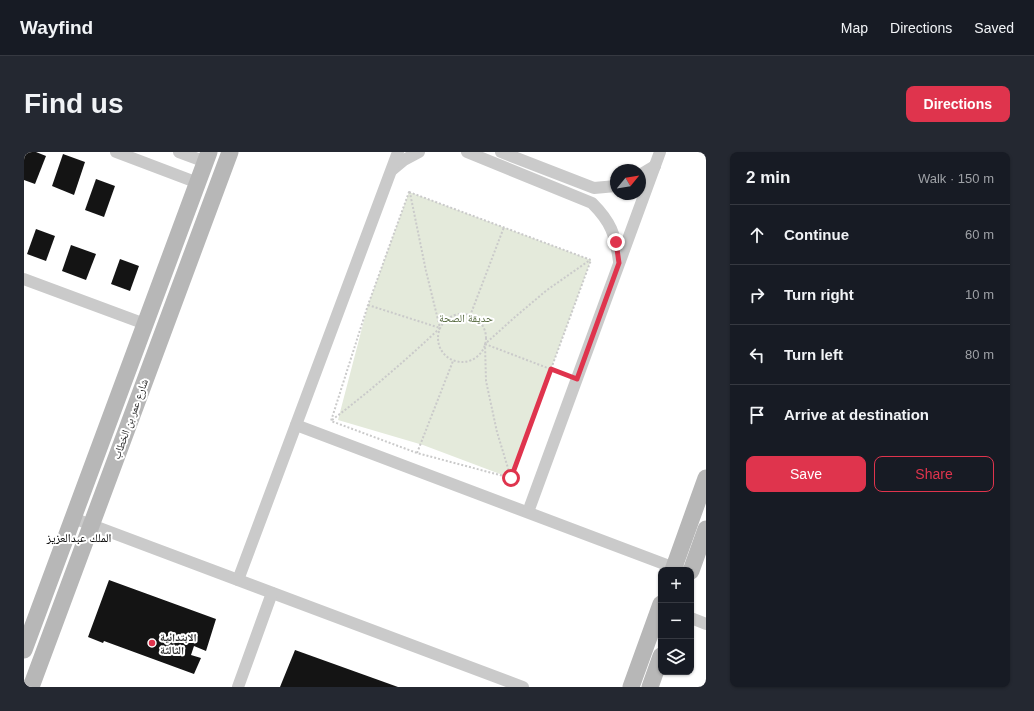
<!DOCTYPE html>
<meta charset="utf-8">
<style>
body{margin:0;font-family:Helvetica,"Noto Naskh Arabic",sans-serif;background:#242831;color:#f1f3f6}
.controls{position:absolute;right:12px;bottom:12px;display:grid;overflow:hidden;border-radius:8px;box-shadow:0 1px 3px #0004}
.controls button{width:36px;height:36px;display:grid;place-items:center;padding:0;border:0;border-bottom:1px solid #363941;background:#171b24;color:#f1f3f6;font:20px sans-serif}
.compass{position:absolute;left:586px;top:12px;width:36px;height:36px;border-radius:50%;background:#171b24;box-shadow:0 1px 3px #0004;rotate:60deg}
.stop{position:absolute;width:12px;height:12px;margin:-9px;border:3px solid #df344d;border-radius:50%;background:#fff}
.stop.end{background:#df344d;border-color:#fff;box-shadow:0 1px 4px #0008}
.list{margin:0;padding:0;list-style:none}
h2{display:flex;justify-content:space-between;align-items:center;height:52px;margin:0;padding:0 16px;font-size:17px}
h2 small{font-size:13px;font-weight:400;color:#9ea1a6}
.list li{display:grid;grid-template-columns:26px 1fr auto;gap:12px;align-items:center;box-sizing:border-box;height:60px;padding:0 16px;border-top:1px solid #363941}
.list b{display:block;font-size:15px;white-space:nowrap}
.list em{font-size:13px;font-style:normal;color:#9ea1a6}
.actions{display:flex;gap:8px;padding:12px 16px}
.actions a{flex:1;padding:9px 0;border:1px solid #df344d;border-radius:8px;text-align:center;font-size:14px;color:#df344d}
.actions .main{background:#df344d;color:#fff}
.icon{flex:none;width:22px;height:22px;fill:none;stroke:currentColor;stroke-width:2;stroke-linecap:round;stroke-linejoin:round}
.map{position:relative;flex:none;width:682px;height:535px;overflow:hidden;border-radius:8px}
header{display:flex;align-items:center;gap:24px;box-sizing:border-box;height:56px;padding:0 20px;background:#171b24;border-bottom:1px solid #363941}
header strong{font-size:19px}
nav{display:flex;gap:22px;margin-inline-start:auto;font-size:14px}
.intro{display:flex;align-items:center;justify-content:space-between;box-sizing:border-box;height:96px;padding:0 24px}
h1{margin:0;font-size:28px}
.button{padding:10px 18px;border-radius:8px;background:#df344d;color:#fff;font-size:14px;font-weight:700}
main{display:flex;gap:24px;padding:0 24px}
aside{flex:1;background:#171b24;border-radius:8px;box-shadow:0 1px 3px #0004}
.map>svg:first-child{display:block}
.green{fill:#e4eadb}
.building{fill:#141414}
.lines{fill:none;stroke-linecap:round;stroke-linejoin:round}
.path{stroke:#cacaca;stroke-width:2;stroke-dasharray:2 2;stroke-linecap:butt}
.street{stroke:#cacaca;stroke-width:12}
.secondary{stroke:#b7b7b7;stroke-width:17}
.route{stroke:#df344d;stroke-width:5}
.poi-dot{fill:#df344d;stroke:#fff;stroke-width:1.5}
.labels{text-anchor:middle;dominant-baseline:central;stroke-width:4;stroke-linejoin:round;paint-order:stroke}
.park-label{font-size:11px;fill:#53673c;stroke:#fff}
.street-label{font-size:11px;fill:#2d2d2d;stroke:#fff}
.poi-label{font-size:11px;font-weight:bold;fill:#2d2d2d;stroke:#fff;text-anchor:start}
.neighbourhood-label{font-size:12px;fill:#000;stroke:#fff}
</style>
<header>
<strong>Wayfind</strong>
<nav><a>Map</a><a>Directions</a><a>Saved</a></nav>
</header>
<div class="intro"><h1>Find us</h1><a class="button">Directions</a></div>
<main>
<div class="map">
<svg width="682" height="535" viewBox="0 0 682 535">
<rect width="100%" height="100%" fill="#fff"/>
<!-- green -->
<polygon class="green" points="385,40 567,108 487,326 399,293 314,268 344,153"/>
<!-- building -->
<g class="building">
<polygon points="0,0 12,0 22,4 11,32 0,28"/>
<polygon points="39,2 61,10 50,43 28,34"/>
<polygon points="72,27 91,34 80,65 61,58"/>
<polygon points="12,77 31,84 22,109 3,102"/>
<polygon points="47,93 72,102 62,128 38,119"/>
<polygon points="96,107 115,114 106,139 87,132"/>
<polygon points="85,428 192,467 182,499 170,494 167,503 177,506 170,522 80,489 79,491 64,485"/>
<polygon points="271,498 374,535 256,535"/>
</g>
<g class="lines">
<!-- path -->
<g class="path">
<polygon points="385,40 567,108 487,326 393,301 307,269 344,153"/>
<polyline points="344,153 416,176"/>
<circle cx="438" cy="186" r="24"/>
<polyline points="446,164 480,75"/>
<polyline points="461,192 542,223"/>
<path d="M308,268C346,239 381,209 416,176L402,119L386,41"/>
<polyline points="393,301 429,209"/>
<polyline points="487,326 473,280 462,229 461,192 491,165 523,138 566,108"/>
</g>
<!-- street -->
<g class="street">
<polyline points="92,0 174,31"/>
<polyline points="155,0 182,10"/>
<path d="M443,0L568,51C587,70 591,82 595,109"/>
<polyline points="477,0 570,36 592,34"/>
<polyline points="368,18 380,8 395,0"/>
<polyline points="616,23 631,14"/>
<polyline points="0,127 121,172"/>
<polyline points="272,273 656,418"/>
<polyline points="504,360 636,0"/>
<polyline points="49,366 499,535"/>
<polyline points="214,428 374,0"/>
<polyline points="667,466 682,472"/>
<polyline points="214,535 248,441"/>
</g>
<!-- secondary -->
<g class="secondary">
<polyline points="649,418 682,326"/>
<polyline points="667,419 682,377"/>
<polyline points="0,498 185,0"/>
<polyline points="7,535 206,0"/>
<polyline points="607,535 637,452"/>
<polyline points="626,535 637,504"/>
</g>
</g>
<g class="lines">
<!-- route -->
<polyline class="route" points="487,326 527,217 553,227 595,111 592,90"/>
</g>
<!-- markers -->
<circle class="poi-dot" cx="128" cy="491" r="4"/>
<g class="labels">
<!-- park labels -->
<g class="park-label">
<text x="442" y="166">حديقة الصحة</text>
</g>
<!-- street labels -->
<g class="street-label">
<text transform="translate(106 267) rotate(-70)">شارع عمر بن الخطاب</text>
</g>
<!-- poi labels -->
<g class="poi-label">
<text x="136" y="485">الابتدائية<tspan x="136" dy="13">الثالثة</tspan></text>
</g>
<!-- neighbourhood labels -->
<g class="neighbourhood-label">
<text x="55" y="386">الملك عبدالعزيز</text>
</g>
</g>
</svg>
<div class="controls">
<button>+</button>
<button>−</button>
<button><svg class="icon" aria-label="layers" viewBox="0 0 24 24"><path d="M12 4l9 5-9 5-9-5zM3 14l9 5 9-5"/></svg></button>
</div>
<svg class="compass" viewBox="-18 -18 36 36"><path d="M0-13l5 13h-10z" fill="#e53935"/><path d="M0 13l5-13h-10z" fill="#9ea1a6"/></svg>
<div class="stop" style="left:487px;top:326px"></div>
<div class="stop end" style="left:592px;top:90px"></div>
</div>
<aside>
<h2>2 min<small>Walk · 150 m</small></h2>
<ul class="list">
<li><svg class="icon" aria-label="ahead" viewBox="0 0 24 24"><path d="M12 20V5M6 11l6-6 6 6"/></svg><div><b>Continue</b></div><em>60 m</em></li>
<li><svg class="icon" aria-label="right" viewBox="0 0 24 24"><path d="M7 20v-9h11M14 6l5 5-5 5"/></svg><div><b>Turn right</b></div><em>10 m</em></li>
<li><svg class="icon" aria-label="left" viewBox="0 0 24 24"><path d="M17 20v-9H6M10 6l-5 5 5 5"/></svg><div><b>Turn left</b></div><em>80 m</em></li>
<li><svg class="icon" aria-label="arrive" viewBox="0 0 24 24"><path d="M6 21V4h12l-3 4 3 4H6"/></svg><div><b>Arrive at destination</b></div></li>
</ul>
<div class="actions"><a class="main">Save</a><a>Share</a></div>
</aside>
</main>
